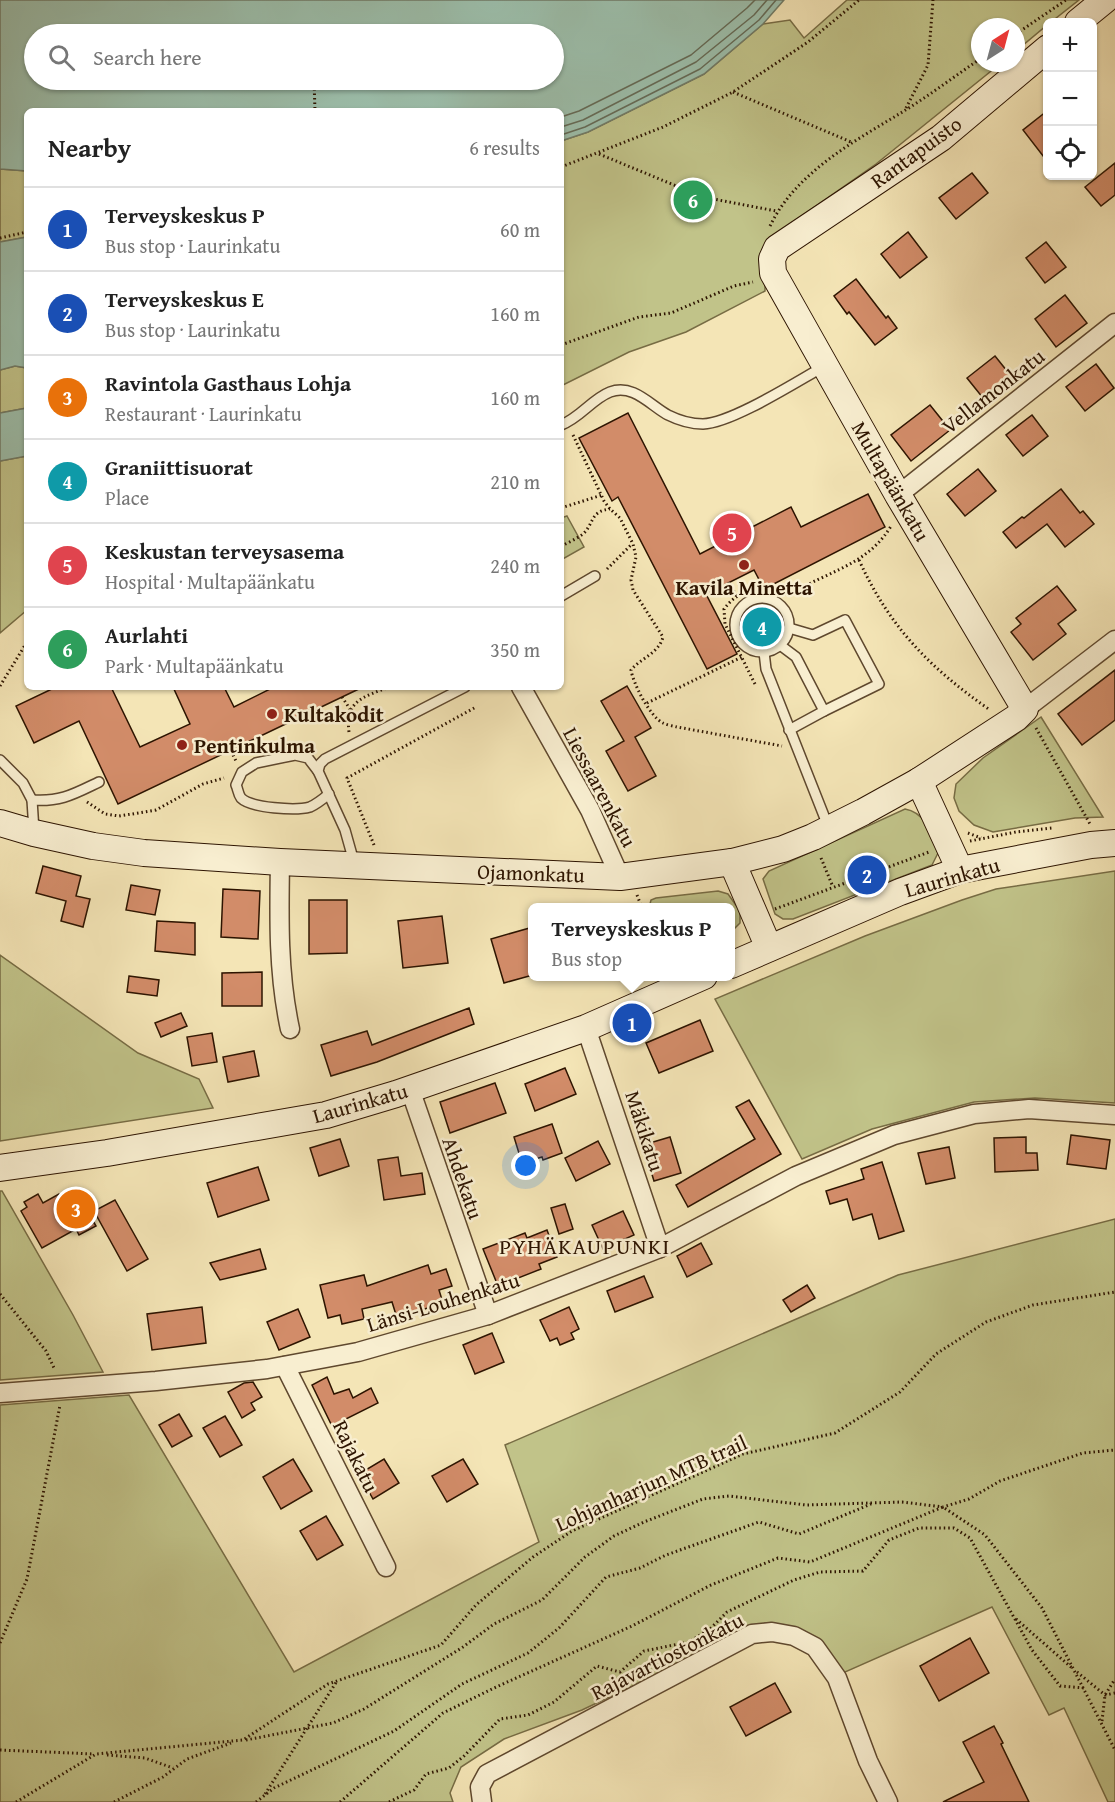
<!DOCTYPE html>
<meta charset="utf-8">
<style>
body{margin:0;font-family:"Gentium Book Plus",serif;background:#f6f6f6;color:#222}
.controls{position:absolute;right:18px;top:18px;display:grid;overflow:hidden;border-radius:9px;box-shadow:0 2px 4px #0004}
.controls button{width:54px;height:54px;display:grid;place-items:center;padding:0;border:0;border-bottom:2px solid #e0e0e0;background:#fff;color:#222;font:30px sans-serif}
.compass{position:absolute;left:971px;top:18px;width:54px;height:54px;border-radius:50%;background:#fff;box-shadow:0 2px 4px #0004;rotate:36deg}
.you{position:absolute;left:526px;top:1166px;width:21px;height:21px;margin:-15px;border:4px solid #fff;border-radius:50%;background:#1a73e8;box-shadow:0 0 0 9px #1a73e833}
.badge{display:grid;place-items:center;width:39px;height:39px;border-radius:50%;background:#1a73e8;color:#fff;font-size:20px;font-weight:700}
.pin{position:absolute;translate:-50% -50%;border:3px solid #fff;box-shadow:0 2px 6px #0006}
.popup{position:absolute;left:528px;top:903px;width:207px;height:78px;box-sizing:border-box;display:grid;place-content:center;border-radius:9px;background:#fff;filter:drop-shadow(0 2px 4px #0005);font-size:20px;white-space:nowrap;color:#767676}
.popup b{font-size:22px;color:#222}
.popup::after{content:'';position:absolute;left:50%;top:100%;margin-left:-12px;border:12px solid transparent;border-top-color:#fff}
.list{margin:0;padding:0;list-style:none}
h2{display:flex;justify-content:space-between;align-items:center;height:78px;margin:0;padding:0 24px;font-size:26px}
h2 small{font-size:20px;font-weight:400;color:#767676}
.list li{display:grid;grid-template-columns:39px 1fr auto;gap:18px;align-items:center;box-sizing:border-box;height:84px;padding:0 24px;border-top:2px solid #e0e0e0}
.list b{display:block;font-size:22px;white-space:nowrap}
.list p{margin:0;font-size:20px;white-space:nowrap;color:#767676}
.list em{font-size:20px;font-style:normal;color:#767676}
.icon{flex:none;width:33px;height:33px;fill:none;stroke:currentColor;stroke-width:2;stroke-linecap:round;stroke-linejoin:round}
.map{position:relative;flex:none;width:1115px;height:1802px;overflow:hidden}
.search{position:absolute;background:#fff;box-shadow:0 2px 4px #0004;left:24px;top:24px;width:540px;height:66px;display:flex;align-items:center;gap:15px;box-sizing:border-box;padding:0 21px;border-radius:33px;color:#767676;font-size:22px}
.panel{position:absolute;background:#fff;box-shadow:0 2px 4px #0004;left:24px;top:108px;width:540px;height:582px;border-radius:9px}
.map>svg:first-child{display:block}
.green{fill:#c1c389;stroke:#776c44;stroke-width:1.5}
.water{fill:#9cbfac;stroke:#707b67;stroke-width:1.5;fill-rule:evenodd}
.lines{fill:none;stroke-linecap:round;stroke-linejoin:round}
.shore{stroke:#646a56;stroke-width:1.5}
.building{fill:#d28c69;stroke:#2d1400;stroke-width:1.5}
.lane-casing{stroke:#5f482e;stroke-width:12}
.street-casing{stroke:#5f482e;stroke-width:21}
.secondary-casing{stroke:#2d1400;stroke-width:28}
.path{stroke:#2d1400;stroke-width:3;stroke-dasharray:1.5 3;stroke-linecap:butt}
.lane{stroke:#f8eed0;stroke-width:9}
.street{stroke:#f8eed0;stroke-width:18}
.secondary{stroke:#f8eed0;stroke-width:26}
.poi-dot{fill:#8f2418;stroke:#f8eed0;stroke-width:2}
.labels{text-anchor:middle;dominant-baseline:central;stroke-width:5;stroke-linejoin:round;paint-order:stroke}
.street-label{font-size:21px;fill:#2d1400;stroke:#f8eed0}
.poi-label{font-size:21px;font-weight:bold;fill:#2d1400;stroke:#f8eed0;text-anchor:start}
.neighbourhood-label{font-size:22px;letter-spacing:1.5px;fill:#2d1400;stroke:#f8eed0}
</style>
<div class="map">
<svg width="1115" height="1802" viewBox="0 0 1115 1802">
<rect width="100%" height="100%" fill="#f4e5b6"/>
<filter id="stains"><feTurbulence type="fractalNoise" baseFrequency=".00333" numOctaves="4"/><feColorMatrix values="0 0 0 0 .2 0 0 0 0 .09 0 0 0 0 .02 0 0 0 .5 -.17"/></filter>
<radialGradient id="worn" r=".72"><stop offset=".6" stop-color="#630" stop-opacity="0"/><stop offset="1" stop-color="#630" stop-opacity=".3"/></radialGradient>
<!-- green -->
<g class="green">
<polygon points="847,0 1079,0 1051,22 1048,22 1047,25 1016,51 1016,27 980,27 980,63 1001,63 876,164 773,236 765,268 765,291 686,332 629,352 561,386 561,141 588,132 704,74 763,24 790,20 804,38"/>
<polygon points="0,169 27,171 27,237 0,242"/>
<polygon points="15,366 27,368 27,408 0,413 0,370"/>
<polygon points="27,456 27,610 0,633 0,461"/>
<polygon points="567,516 584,547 561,560 561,518"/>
<polygon points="1041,717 1103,817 1075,818 993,832 974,825 959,811 954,798 956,784 983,758"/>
<path d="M905,809C927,813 931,835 938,853L932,865L793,919H783L775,914L763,879L769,871Z"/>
<polygon points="1115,871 1115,1103 1035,1098 974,1102 872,1129 802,1159 715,999 865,936 962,900 996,889"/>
<polygon points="718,891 728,894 740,911 740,923 731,932 731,908 649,908 651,900 656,898"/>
<polygon points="0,955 138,1053 199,1079 213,1108 0,1141"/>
<polygon points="0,1191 2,1191 73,1315 103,1372 0,1380"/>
<polygon points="1115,1219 1115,1802 1108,1802 1064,1708 1049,1715 992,1607 843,1673 792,1631 765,1623 582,1710 504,1739 461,1767 450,1793 453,1802 0,1802 0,1405 129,1395 294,1672 539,1542 505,1445 898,1275"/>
</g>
<!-- water -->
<g class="water">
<path d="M0,0H784L763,24L704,74L588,132L561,141V111H27V171L0,169ZM34,34H554V80H34Z"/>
<polygon points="27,237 27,368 15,366 0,370 0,242"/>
<polygon points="27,408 27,456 0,461 0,413"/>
</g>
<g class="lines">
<!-- shore -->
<g class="shore">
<polyline points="561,117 579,111 691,55 747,8 755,0"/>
<polyline points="561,127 583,120 696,62 754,15 767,0"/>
<polyline points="561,135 585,127 700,69 759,20 776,0"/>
</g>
</g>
<!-- building -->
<g class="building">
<polygon points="1047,111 1047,161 1023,130"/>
<polygon points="1115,163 1115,195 1101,206 1085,187"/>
<polygon points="972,173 988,193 956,219 939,198"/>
<polygon points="908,232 927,257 900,278 881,254"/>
<polygon points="1046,242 1066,267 1045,283 1026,258"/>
<polygon points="856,279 886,318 888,316 897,328 875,345 849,312 847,314 834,296"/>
<polygon points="1065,295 1087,323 1056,347 1035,319"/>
<polygon points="995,356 1011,376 983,398 967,378"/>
<polygon points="1096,364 1114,388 1085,411 1066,387"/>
<polygon points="930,405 950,430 911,461 891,435"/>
<polygon points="628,413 700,554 791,507 801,527 868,494 885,527 764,589 754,570 706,594 737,654 707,669 618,497 612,501 579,438"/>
<polygon points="1032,415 1048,436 1023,456 1006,435"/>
<polygon points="978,469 996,491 965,516 947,494"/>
<polygon points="1061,489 1080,513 1083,511 1094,524 1065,547 1047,524 1016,548 1003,532 1022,517 1024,518"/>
<polygon points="1057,586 1076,610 1058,624 1066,634 1033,660 1011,632 1021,624 1016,618"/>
<polygon points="1115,670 1115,720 1082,745 1058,714"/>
<polygon points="627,686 651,728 635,737 656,776 628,791 606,751 624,741 601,701"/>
<polygon points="56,687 111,687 140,747 190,724 173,687 224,687 234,707 274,687 363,687 118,804 79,721 34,743 16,706"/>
<polygon points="43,866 81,876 76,896 90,899 83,927 61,921 66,901 36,893"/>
<polygon points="131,885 160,890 155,915 126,910"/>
<polygon points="223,889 260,891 258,939 221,937"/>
<polygon points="309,900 347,900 347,953 309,954"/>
<polygon points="442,916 448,963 403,968 398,921"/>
<polygon points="157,921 195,923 195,955 155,951"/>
<polygon points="533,927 533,975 504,983 491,939"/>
<polygon points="262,972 262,1006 222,1006 222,973"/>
<polygon points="129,976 159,980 157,996 127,992"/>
<polygon points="469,1008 474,1024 377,1062 331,1076 321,1045 367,1031 372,1045"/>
<polygon points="181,1013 187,1026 161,1037 155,1023"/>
<polygon points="700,1020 713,1051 659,1073 646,1043"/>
<polygon points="212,1033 217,1062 192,1066 187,1037"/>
<polygon points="254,1051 259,1076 228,1082 223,1057"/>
<polygon points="565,1068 576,1094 535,1111 525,1084"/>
<polygon points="495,1083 506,1113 450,1133 440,1102"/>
<polygon points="749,1100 781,1154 688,1207 676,1185 755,1139 736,1107"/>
<polygon points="552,1124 562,1153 543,1160 542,1157 522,1163 514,1137"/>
<polygon points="1071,1135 1110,1140 1106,1169 1067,1164"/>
<polygon points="670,1137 681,1173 654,1181 643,1145"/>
<polygon points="1026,1137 1026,1153 1037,1153 1038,1170 995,1172 994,1138"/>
<polygon points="340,1139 349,1166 319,1176 310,1148"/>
<polygon points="598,1141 610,1164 576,1181 565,1158"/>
<polygon points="949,1147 955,1178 926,1184 918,1153"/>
<polygon points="398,1157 401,1176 422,1173 425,1194 384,1200 378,1160"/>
<polygon points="882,1162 904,1231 879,1239 872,1214 853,1220 847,1199 830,1204 826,1191 864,1179 861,1169"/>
<polygon points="258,1167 269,1200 218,1217 207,1183"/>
<polygon points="38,1194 43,1203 59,1194 64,1203 78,1195 96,1226 79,1235 76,1229 42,1248 21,1211 27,1207 24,1202"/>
<polygon points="115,1200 148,1259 127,1271 94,1211"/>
<polygon points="565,1204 573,1229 559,1234 551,1208"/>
<polygon points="623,1211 634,1235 603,1249 592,1225"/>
<polygon points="547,1230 557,1257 539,1264 541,1269 498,1286 483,1249 525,1233 527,1238"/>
<polygon points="701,1243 712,1264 687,1277 677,1256"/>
<polygon points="260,1249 266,1269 220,1280 210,1263"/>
<polygon points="428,1265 431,1274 446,1269 452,1286 439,1290 443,1303 397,1318 392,1302 362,1309 364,1319 342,1324 340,1315 328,1318 320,1285 364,1275 367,1286"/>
<polygon points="644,1276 653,1297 615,1312 607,1291"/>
<polygon points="807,1285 815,1298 791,1312 783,1300"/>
<polygon points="202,1307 206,1343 152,1350 147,1314"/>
<polygon points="569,1307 579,1329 571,1333 574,1339 560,1345 557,1338 550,1341 540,1320"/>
<polygon points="298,1309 310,1337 279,1350 267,1322"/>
<polygon points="492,1333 504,1362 475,1374 463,1345"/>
<polygon points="327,1377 334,1394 349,1389 353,1398 371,1388 378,1403 332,1426 312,1385"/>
<polygon points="253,1382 262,1397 251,1403 255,1410 242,1418 228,1392 244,1383"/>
<polygon points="179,1414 192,1436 172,1447 159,1425"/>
<polygon points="225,1416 242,1445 220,1457 203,1428"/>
<polygon points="293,1459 312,1491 281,1509 263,1477"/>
<polygon points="384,1459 399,1483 373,1499 359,1474"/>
<polygon points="463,1459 478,1484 447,1502 432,1476"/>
<polygon points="326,1516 343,1545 317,1560 300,1531"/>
<polygon points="970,1638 989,1673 939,1701 920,1666"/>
<polygon points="775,1683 791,1712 746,1736 730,1707"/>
<polygon points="994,1726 1003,1743 1001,1744 1029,1802 943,1802 984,1782 963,1742"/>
</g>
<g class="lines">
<defs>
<g id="lane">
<path d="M561,425C580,418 592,399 610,392C633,383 651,406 668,415C678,420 691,424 703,424C732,423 796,382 823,367"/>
<polyline points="561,596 595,576"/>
<circle cx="762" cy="625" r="27"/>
<polyline points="780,645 796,657 824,711 879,684 845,620 813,635 789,628"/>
<polyline points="764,652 766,669 828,826"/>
<polyline points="789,730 824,711"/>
<polyline points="0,760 23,783 32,800 34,831"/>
<path d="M318,771L308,758L295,755L256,763L242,772L236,785C238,789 238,794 241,798C251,808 296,811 310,807C317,804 323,799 329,794"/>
<path d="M32,800C61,802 74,794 99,782"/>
<polyline points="354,862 345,830 318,771 320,764 325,759 465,687"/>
</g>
<g id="street">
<polyline points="898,495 1115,323"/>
<polyline points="521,687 590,810 620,877"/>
<polyline points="1025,709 1115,640"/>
<path d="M280,862C279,918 278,974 290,1029"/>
<polyline points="586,1028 660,1248"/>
<polyline points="410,1089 488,1315"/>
<polyline points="285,1366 386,1567"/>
<polyline points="0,1393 156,1381 267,1369 358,1352 488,1315 660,1248 796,1176 894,1135 974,1114 1029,1109 1115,1115"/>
<polyline points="482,1802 480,1787 487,1774 752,1634 772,1632 794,1636 815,1647 837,1678 868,1761 888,1802"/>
</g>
<g id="secondary">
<polyline points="1078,22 1105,0"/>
<polyline points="919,781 960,870"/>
<polyline points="0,823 34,833 93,846 144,853 280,862 620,877 732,862 783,849 813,837 863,812 919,781 1016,718 1025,709 898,495 773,273 772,259 777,248 941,138 1048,48"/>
<polyline points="732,862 769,948"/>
<polyline points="731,965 900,892 960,870 1091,845 1115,843"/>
<polyline points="0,1168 107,1153 326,1115 396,1094 586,1028 704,976"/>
</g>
</defs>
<!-- lane casing -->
<use href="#lane" class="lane-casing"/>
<!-- street casing -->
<use href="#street" class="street-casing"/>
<!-- secondary casing -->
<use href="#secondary" class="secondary-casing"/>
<!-- path -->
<g class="path">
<polyline points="1016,34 1066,0"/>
<polyline points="314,80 315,111"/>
<polyline points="733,92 851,142"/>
<polyline points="906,108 928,65 933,0"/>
<polyline points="599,154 703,197 776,211"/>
<polyline points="561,167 663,127 733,92 808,42 859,0"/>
<path d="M770,226C796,172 855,141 904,111C930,95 955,76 980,59"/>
<polyline points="0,238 27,232"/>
<polyline points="561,345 639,317 671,313 734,286 753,282"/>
<path d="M573,435L604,501L610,509L620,518L633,544L636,557L631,580L633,590L663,637C659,653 641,658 631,670C633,683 650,717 663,723C667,725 673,726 677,727L782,746"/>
<polyline points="561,508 602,495"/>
<path d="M561,546C568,543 576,539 583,534C594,524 590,511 610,509"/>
<path d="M859,560C890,628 930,668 990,710"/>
<polyline points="607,569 632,544"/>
<polyline points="729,583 737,597"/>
<path d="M755,684L725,624L724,609C746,580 761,600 788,593C798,591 808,584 817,580C847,566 874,555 891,526"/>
<polyline points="0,686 27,642"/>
<polyline points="342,697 350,709"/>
<polyline points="647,703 742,657"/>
<polyline points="1036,728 1090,824"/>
<path d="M349,732C345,700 364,697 389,687"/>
<polyline points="231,751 236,761"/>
<polyline points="87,802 105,814 119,816 132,814 156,810 203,784 224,778"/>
<polyline points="968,833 981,838"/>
<polyline points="970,841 1016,832 1052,828"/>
<polyline points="374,845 347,778 476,707"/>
<polyline points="821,858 833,887"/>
<polyline points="637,895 642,908"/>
<polyline points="775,909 929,852"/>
<polyline points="0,1294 46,1351 55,1370"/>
<polyline points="1016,1619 1072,1668"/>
<polyline points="0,1643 27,1579 60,1405"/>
<polyline points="1077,1672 1105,1695 1115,1693"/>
<polyline points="1102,1721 1105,1695 1115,1679"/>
<polyline points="246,1740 333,1723 364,1709 463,1647 494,1624 542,1600 585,1557 614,1536 644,1522 703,1499 729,1496 806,1505 902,1502 943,1507 969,1499 1000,1481 1083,1453 1115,1450"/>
<polyline points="0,1750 94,1754"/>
<polyline points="107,1755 145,1758 173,1768"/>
<polyline points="265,1794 337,1681"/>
<polyline points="16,1802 96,1754 243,1740 328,1684 441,1645 476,1605 533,1557 572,1531 743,1454 835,1433 900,1392 936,1354 986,1322 1033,1305 1115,1292"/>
<polyline points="114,1802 163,1777 187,1759 231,1743"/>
<polyline points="256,1802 274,1788 394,1731 462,1684 528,1653 559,1628 606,1577 640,1568 666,1555 759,1522 799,1534 871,1504"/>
<polyline points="340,1802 443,1713 494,1688 632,1626 711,1585 778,1558 810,1562 943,1507 985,1535 1042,1608 1115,1750"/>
<polyline points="389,1802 414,1790 426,1774 449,1768 464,1756 500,1719 528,1715 554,1702 597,1666 620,1672 644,1651 689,1642 711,1628 727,1612 794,1580 820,1572 863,1571 889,1540 919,1528 954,1528 970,1538 1032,1650 1060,1686 1084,1688"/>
</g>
<!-- lane -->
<use href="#lane" class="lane"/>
<!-- street -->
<use href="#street" class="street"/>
<!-- secondary -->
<use href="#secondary" class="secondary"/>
</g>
<!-- markers -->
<g class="poi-dot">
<circle cx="744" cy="565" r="6"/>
<circle cx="272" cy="714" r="6"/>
<circle cx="182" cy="745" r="6"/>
</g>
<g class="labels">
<!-- street labels -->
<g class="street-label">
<text transform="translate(916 152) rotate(-36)">Rantapuisto</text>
<text transform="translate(993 391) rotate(-38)">Vellamonkatu</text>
<text transform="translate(891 481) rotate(60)">Multapäänkatu</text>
<text transform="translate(600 787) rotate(62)">Liessaarenkatu</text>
<text transform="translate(531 873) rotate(2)">Ojamonkatu</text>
<text transform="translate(952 877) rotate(-16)">Laurinkatu</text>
<text transform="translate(360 1103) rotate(-16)">Laurinkatu</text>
<text transform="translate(645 1131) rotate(72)">Mäkikatu</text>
<text transform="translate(463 1178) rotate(71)">Ahdekatu</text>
<text transform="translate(443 1302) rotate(-17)">Länsi-Louhenkatu</text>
<text transform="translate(356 1456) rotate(64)">Rajakatu</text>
<text transform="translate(651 1483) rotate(-24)">Lohjanharjun MTB trail</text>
<text transform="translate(667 1656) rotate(-27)">Rajavartiostonkatu</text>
</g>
<!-- poi labels -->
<g class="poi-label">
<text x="744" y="587" text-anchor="middle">Kavila Minetta</text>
<text x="284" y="714">Kultakodit</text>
<text x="194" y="745">Pentinkulma</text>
</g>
<!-- neighbourhood labels -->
<g class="neighbourhood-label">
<text x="585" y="1246">PYHÄKAUPUNKI</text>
</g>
</g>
<rect width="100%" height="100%" filter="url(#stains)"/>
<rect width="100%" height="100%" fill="url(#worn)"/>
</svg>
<div class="controls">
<button>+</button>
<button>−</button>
<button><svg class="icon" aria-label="locate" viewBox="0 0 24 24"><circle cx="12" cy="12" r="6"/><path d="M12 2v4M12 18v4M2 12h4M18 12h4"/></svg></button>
</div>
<svg class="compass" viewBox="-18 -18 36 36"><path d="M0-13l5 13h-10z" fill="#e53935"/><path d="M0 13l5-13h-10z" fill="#767676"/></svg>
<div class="you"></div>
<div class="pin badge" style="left:632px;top:1023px;background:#1a4fb4">1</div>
<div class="popup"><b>Terveyskeskus P</b>Bus stop</div>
<div class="pin badge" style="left:867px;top:875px;background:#1a4fb4">2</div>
<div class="pin badge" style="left:76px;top:1209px;background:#e8710a">3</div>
<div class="pin badge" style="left:762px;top:627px;background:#0f9aa8">4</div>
<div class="pin badge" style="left:732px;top:533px;background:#e0444e">5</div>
<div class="pin badge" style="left:693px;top:200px;background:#2e9e5b">6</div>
<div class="search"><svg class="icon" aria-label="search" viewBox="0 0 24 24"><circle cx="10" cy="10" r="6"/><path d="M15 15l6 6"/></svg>Search here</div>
<section class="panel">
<h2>Nearby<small>6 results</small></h2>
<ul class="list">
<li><span class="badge" style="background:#1a4fb4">1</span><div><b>Terveyskeskus P</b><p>Bus stop · Laurinkatu</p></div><em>60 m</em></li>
<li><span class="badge" style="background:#1a4fb4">2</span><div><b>Terveyskeskus E</b><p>Bus stop · Laurinkatu</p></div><em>160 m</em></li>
<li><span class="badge" style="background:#e8710a">3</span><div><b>Ravintola Gasthaus Lohja</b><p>Restaurant · Laurinkatu</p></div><em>160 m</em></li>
<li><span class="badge" style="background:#0f9aa8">4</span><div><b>Graniittisuorat</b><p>Place</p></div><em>210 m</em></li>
<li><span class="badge" style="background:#e0444e">5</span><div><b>Keskustan terveysasema</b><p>Hospital · Multapäänkatu</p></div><em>240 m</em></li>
<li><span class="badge" style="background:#2e9e5b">6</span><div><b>Aurlahti</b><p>Park · Multapäänkatu</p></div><em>350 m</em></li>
</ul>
</section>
</div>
